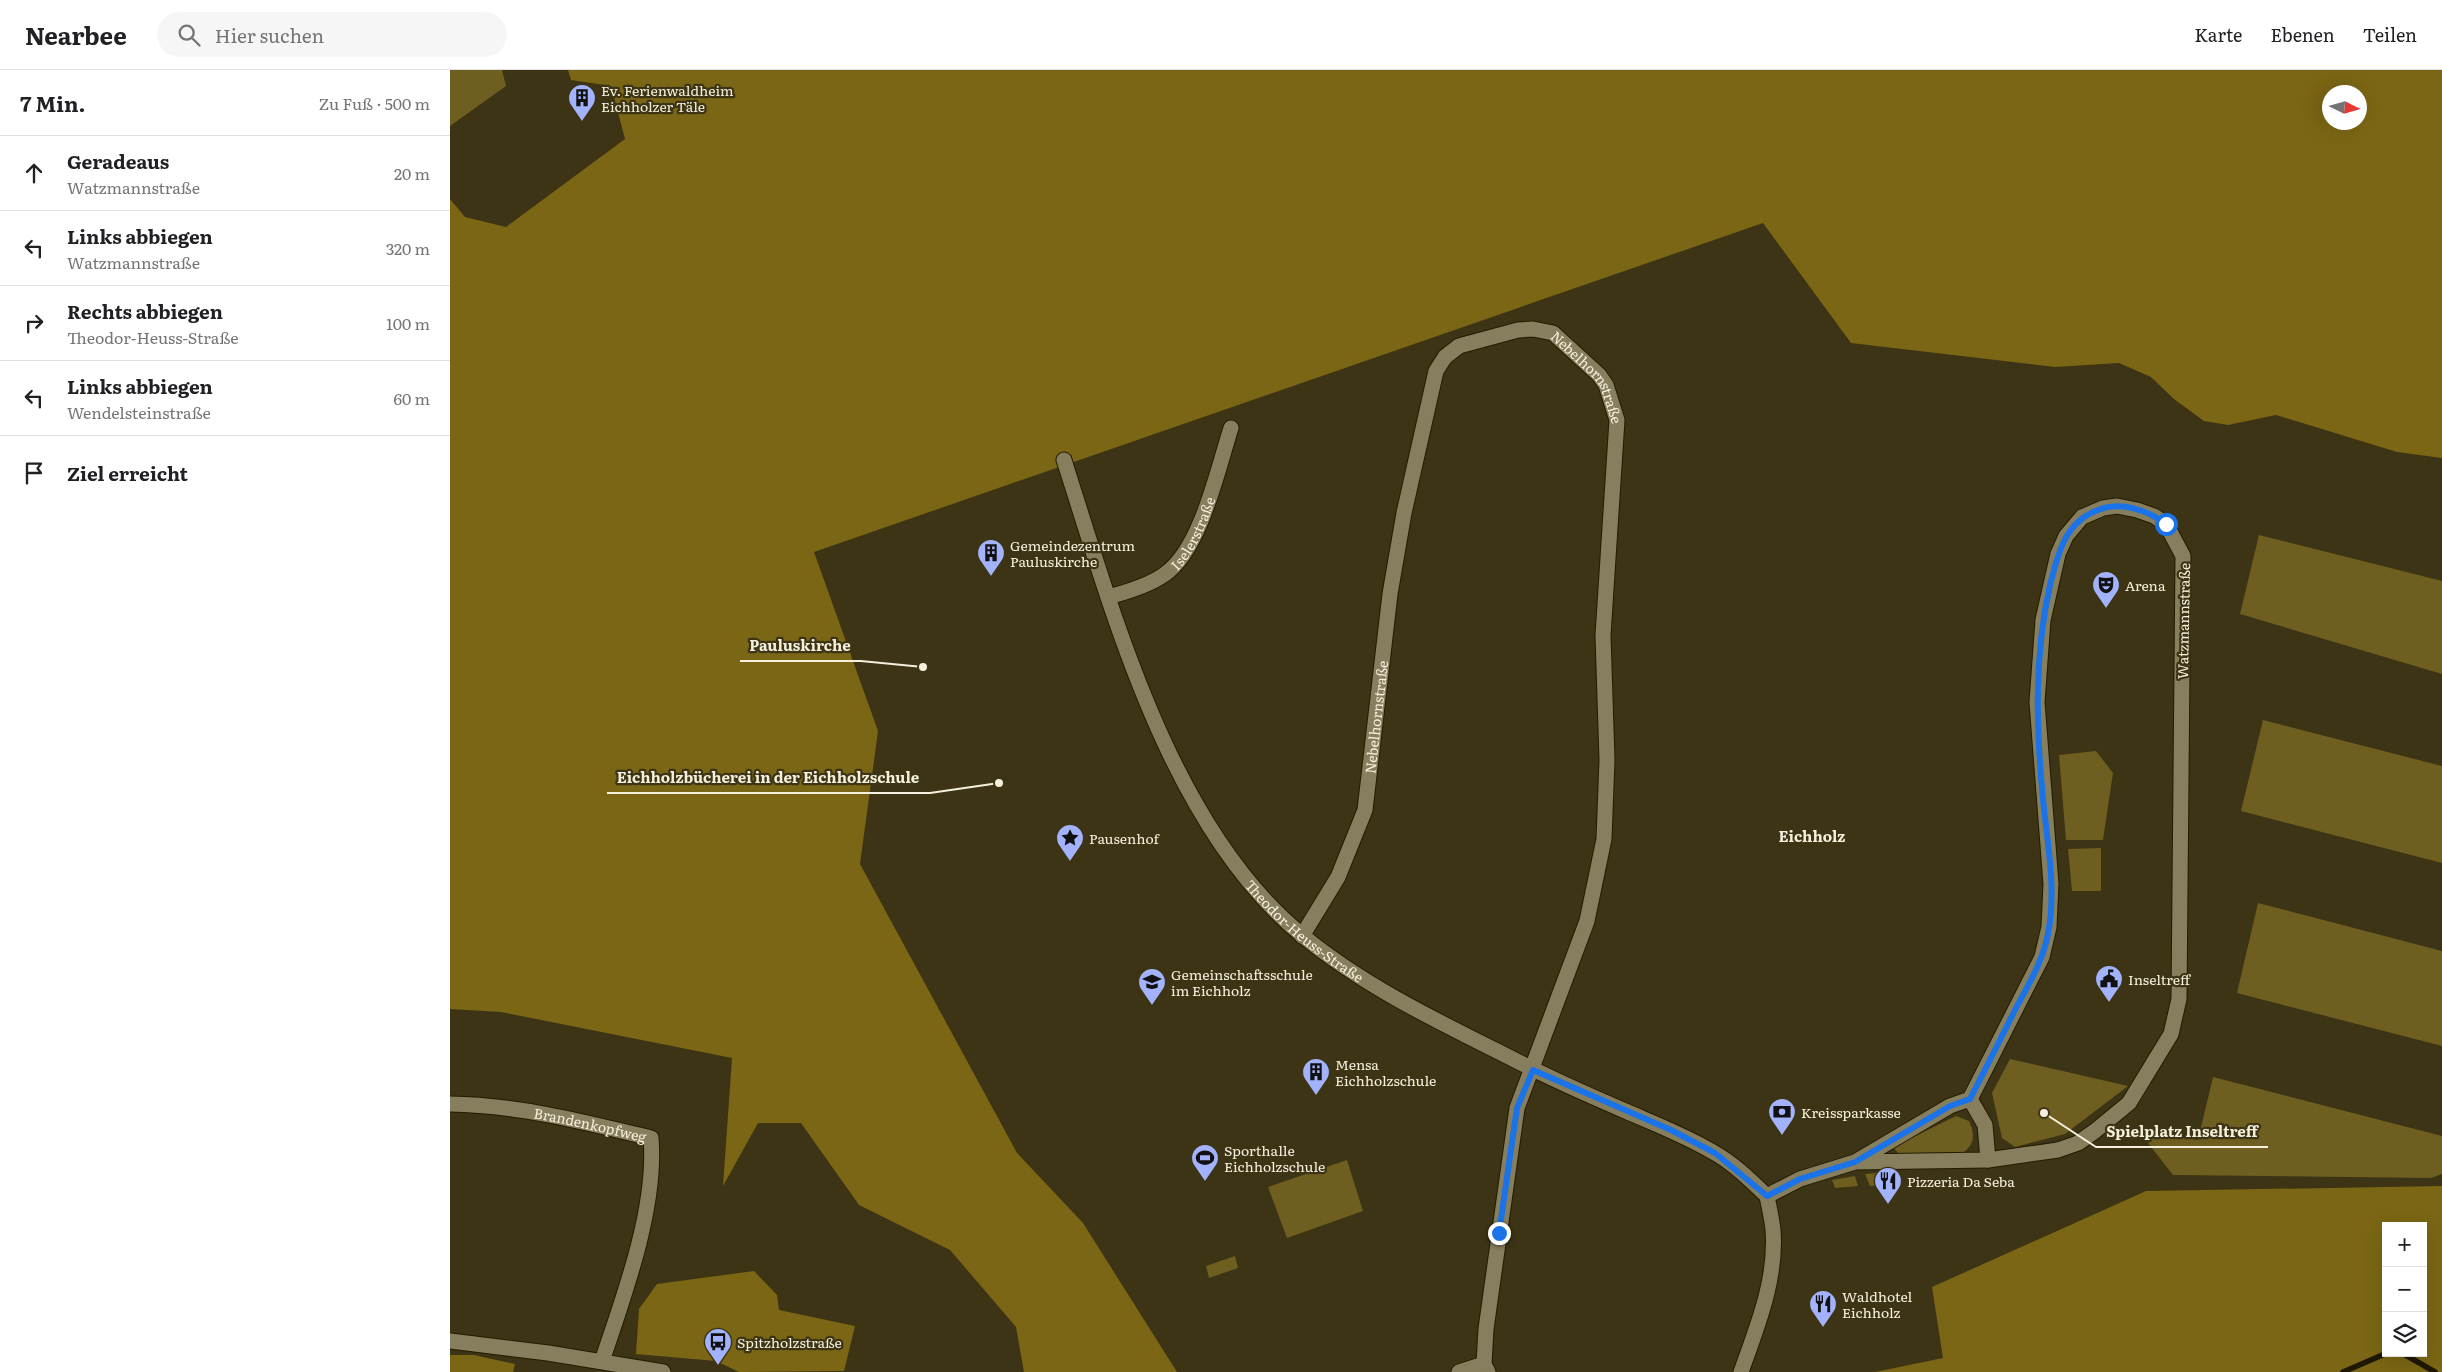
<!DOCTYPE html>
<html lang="de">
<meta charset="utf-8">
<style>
body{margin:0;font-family:Literata,serif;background:#f6f6f6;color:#202124}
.controls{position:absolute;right:15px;bottom:15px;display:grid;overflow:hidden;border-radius:0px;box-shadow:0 5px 20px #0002}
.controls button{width:45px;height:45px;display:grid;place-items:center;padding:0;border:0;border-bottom:1px solid #e0e0e0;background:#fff;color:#202124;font:25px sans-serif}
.compass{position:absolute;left:1872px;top:15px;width:45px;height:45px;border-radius:50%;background:#fff;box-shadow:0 5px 20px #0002;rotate:95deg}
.stop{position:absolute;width:15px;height:15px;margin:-11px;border:4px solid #1a73e8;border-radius:50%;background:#fff}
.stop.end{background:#1a73e8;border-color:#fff;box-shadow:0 1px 5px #0008}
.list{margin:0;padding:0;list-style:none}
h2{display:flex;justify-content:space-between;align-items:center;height:65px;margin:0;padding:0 20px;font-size:21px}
h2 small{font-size:16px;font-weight:400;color:#757577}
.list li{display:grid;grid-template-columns:32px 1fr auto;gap:15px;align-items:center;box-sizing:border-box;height:75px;padding:0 20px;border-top:1px solid #e0e0e0}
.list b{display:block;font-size:19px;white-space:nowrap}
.list p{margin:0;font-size:16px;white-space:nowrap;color:#757577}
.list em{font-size:16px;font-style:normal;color:#757577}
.icon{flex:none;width:28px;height:28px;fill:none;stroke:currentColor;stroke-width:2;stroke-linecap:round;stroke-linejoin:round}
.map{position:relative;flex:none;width:1992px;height:1302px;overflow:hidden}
header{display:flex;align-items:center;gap:30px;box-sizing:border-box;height:70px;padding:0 25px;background:#fff;border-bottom:1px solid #e0e0e0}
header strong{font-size:24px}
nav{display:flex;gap:28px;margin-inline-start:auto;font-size:18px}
.search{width:350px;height:45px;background:#f6f6f6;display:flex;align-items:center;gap:12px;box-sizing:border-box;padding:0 18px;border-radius:28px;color:#757577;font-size:19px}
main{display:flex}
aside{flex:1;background:#fff}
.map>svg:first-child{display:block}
.green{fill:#6e5e20}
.forest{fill:#7a6614;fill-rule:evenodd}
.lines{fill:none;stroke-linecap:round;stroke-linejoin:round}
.stream{stroke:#1f1700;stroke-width:5.5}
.street-casing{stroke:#231b00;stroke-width:17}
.street{stroke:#877e5d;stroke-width:15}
.route{stroke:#1a73e8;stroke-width:6}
.labels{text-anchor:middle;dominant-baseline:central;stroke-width:4.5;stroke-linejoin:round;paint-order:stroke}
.poi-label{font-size:14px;fill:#f5f0de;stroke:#3c3414;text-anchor:start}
.street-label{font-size:14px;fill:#f5f0de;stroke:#3c3414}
.neighbourhood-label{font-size:15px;font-weight:bold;fill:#f5f0de;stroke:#3c3414}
.leader{fill:none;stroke:#f5f0de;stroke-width:2}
.callout-dot{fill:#f5f0de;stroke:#3c3414;stroke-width:2}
.callout-label{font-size:15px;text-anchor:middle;font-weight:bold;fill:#f5f0de;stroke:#3c3414;stroke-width:4.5;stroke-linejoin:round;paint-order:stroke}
</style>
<header>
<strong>Nearbee</strong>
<div class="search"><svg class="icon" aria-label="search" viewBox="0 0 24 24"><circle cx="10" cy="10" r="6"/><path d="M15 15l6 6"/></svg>Hier suchen</div>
<nav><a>Karte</a><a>Ebenen</a><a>Teilen</a></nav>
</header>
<main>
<aside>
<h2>7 Min.<small>Zu Fuß · 500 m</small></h2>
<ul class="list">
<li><svg class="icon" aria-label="ahead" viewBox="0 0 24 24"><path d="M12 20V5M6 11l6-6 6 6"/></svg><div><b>Geradeaus</b><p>Watzmannstraße</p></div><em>20 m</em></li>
<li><svg class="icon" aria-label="left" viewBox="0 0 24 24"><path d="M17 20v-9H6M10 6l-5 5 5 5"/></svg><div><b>Links abbiegen</b><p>Watzmannstraße</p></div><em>320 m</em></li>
<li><svg class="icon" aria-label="right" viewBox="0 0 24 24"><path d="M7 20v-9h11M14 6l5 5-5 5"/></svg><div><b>Rechts abbiegen</b><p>Theodor-Heuss-Straße</p></div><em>100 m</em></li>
<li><svg class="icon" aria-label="left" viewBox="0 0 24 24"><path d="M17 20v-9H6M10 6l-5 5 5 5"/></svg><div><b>Links abbiegen</b><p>Wendelsteinstraße</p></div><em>60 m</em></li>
<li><svg class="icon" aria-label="arrive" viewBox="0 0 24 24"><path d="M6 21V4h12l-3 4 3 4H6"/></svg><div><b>Ziel erreicht</b></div></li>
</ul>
</aside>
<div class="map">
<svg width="1992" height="1302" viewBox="0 0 1992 1302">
<rect width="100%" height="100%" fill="#3c3414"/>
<!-- green -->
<g class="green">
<polygon points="0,0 52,0 56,16 0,56"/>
<polygon points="1809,465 1992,511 1992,604 1790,544"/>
<polygon points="1813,650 1992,696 1992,793 1791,741"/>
<polygon points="1646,681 1663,703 1653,770 1616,770 1609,685"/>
<polygon points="1651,778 1651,821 1622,821 1618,779"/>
<polygon points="1808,833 1992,881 1992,976 1787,923"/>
<polygon points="1560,989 1678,1016 1615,1064 1565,1077 1552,1068 1542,1023"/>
<polygon points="1763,1007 1992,1066 1992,1104 1981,1108 1723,1105 1698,1073 1706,1062 1748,1070"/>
<path d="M1506,1046L1519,1051C1526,1066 1524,1076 1510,1085L1449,1084L1443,1077Z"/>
<polygon points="897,1090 913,1141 837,1168 818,1117"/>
<polygon points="1438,1102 1442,1115 1420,1116 1415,1104"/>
<polygon points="1405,1106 1408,1116 1385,1118 1382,1110"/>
<polygon points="785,1186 788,1198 759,1208 756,1196"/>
</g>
<!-- forest -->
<g class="forest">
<path d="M118,0H1992V388L1947,382L1826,345L1778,355L1754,351L1724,329L1701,307L1669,293L1605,297L1401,273L1313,153L364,482L428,661L410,794L567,1083L633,1153L727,1302H574L566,1257L500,1180L409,1135L351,1053H308L273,1116L282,988L51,942L0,939V129L15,147L56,157L175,69L161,16L121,10ZM1880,22H1910V52H1880Z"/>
<path d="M1992,1116V1302H1425L1493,1288L1482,1217L1696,1121ZM1936,1156H1973V1283H1936Z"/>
<polygon points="304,1201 327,1225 329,1240 405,1256 394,1301 289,1302 266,1291 186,1284 189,1239 207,1214"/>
<polygon points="0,1285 24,1285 65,1294 63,1302 0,1302"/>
</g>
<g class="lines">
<!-- stream -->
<g class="stream">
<polyline points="1952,1283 1985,1302"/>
<polyline points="1893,1302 1937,1283"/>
</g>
<defs>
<g id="street">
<path id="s1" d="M614,390C664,546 721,759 853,866C914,916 987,951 1057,986C1097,1007 1138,1025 1180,1043C1208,1055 1236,1066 1263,1082C1283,1093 1300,1110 1317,1126"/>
<path id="s2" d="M658,527C677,522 700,515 715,504C751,479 768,398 781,358"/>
<path id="s3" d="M852,866L888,807L915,740L940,524L954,443L986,301L995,287L1009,276L1068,260L1083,259L1103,263L1149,305L1156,315L1167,350L1153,565L1157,690L1154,769L1137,851L1067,1038L1036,1259L1034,1294L1038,1302"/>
<polyline points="1520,1029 1535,1055 1538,1090"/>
<path id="s4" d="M0,1034C68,1035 135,1052 201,1068C207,1137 174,1226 152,1291"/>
<polyline points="1317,1126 1350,1109 1405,1092 1500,1036 1520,1029 1592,887 1599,857 1601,814 1587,632 1593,550 1608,484 1616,466 1632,447 1653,438 1667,436 1687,440 1704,446 1716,454 1733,486 1729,929 1721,964 1679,1033 1645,1061 1628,1073 1608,1080 1538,1090 1405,1092"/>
<polyline points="0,1271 98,1283 213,1302"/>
<polyline points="1009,1302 1034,1294"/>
<path d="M1291,1302C1307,1257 1327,1209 1323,1160C1322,1149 1319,1137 1317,1126"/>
</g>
</defs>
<!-- street casing -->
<use href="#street" class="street-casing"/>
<!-- street -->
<use href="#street" class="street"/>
</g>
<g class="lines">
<!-- route -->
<path class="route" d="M1049,1163L1067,1038L1083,1000L1221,1060L1265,1083L1317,1126L1350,1109L1405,1092L1500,1036L1520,1029C1536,998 1551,968 1566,938C1580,912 1595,887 1599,858C1606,816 1597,771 1593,729C1586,658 1584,586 1600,515C1608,483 1615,452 1648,440C1671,431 1697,440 1716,454"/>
</g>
<!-- icons -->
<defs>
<symbol id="building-pin" viewBox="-11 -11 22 30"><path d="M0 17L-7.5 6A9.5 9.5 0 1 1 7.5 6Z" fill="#a3b2fd" stroke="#3c3414"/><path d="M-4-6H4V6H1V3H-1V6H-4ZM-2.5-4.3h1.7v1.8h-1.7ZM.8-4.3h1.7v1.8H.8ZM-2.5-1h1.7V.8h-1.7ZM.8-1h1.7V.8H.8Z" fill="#111"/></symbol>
<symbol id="theatre-pin" viewBox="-11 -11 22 30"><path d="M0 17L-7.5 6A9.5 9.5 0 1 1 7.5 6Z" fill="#a3b2fd" stroke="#3c3414"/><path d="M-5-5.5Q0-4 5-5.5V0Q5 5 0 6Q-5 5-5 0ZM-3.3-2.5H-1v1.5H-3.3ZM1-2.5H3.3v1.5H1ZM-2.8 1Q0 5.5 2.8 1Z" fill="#111"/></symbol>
<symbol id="sight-pin" viewBox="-11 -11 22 30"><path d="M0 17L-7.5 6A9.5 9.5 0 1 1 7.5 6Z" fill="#a3b2fd" stroke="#3c3414"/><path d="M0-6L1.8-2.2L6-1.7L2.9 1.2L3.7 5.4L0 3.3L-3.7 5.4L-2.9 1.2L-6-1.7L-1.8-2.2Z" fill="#111"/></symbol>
<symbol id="civic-pin" viewBox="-11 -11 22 30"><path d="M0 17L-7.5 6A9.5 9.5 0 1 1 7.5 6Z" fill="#a3b2fd" stroke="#3c3414"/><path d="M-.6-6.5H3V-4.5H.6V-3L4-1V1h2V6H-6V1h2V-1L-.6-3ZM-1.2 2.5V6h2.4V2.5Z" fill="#111"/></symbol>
<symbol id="school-pin" viewBox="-11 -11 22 30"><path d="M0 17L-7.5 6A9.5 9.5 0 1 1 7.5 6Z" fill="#a3b2fd" stroke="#3c3414"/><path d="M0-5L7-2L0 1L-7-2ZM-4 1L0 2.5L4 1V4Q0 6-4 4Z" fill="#111"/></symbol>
<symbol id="bank-pin" viewBox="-11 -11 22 30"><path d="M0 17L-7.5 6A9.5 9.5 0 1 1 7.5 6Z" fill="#a3b2fd" stroke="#3c3414"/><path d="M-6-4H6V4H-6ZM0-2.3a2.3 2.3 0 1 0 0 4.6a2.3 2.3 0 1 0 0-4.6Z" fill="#111"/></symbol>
<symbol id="stadium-pin" viewBox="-11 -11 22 30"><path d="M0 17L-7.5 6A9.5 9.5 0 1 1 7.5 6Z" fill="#a3b2fd" stroke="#3c3414"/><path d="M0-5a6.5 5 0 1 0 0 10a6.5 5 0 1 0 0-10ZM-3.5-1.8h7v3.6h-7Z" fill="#111"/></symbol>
<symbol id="restaurant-pin" viewBox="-11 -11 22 30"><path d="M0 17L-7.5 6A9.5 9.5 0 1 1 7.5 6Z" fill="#a3b2fd" stroke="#3c3414"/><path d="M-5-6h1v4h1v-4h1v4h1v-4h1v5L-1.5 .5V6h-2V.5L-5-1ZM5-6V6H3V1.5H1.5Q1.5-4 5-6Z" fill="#111"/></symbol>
<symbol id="bus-pin" viewBox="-11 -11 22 30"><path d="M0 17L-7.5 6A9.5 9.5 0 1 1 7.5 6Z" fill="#a3b2fd" stroke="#3c3414"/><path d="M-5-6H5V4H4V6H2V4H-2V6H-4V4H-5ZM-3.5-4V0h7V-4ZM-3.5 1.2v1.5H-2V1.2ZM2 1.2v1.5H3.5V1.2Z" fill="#111"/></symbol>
</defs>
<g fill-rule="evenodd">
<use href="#building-pin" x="116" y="12" width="32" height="43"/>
<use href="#building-pin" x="525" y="467" width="32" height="43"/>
<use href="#theatre-pin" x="1640" y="499" width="32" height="43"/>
<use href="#sight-pin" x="604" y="752" width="32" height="43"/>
<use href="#civic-pin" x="1643" y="893" width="32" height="43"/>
<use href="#school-pin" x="686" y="896" width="32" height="43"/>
<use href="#building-pin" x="850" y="986" width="32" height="43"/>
<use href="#bank-pin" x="1316" y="1026" width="32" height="43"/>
<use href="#stadium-pin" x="739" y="1072" width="32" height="43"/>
<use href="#restaurant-pin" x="1422" y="1095" width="32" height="43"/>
<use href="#restaurant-pin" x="1357" y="1218" width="32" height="43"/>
<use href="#bus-pin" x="252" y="1256" width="32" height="43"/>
</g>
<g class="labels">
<!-- poi labels -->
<g class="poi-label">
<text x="151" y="20">Ev. Ferienwaldheim<tspan x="151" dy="16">Eichholzer Täle</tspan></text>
<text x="560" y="475">Gemeindezentrum<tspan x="560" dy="16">Pauluskirche</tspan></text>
<text x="1675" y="515">Arena</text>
<text x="639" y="768">Pausenhof</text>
<text x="721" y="904">Gemeinschaftsschule<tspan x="721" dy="16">im Eichholz</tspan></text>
<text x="1678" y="909">Inseltreff</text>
<text x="885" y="994">Mensa<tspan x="885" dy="16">Eichholzschule</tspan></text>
<text x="1351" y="1042">Kreissparkasse</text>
<text x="774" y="1080">Sporthalle<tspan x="774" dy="16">Eichholzschule</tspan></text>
<text x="1457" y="1111">Pizzeria Da Seba</text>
<text x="1392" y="1226">Waldhotel<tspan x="1392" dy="16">Eichholz</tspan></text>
<text x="287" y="1272">Spitzholzstraße</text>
</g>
<!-- street labels -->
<g class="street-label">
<text stroke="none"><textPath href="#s3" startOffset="775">Nebelhornstraße</textPath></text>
<text stroke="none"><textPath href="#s2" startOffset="112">Iselerstraße</textPath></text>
<text transform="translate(1733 551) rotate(-89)">Watzmannstraße</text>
<text stroke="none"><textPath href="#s3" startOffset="235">Nebelhornstraße</textPath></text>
<text stroke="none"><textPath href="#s1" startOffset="538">Theodor-Heuss-Straße</textPath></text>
<text stroke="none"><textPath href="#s4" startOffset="142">Brandenkopfweg</textPath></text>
</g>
<!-- neighbourhood labels -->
<g class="neighbourhood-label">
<text x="1362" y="765">Eichholz</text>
</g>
</g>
<!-- callouts -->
<path class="leader" d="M473 597L411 591H290M549 713L480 723H157M1594 1043L1646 1077H1818"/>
<g class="callout-dot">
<circle cx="473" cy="597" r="5"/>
<circle cx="549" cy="713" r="5"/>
<circle cx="1594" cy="1043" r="5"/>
</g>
<g class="callout-label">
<text x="350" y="581">Pauluskirche</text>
<text x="318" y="713">Eichholzbücherei in der Eichholzschule</text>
<text x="1732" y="1067">Spielplatz Inseltreff</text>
</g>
</svg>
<div class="controls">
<button>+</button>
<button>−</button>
<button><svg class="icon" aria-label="layers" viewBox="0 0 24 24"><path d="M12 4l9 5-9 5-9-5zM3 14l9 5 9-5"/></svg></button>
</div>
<svg class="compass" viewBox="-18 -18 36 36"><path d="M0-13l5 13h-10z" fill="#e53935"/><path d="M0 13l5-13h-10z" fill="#757577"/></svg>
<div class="stop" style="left:1716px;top:454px"></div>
<div class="stop end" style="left:1049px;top:1163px"></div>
</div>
</main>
